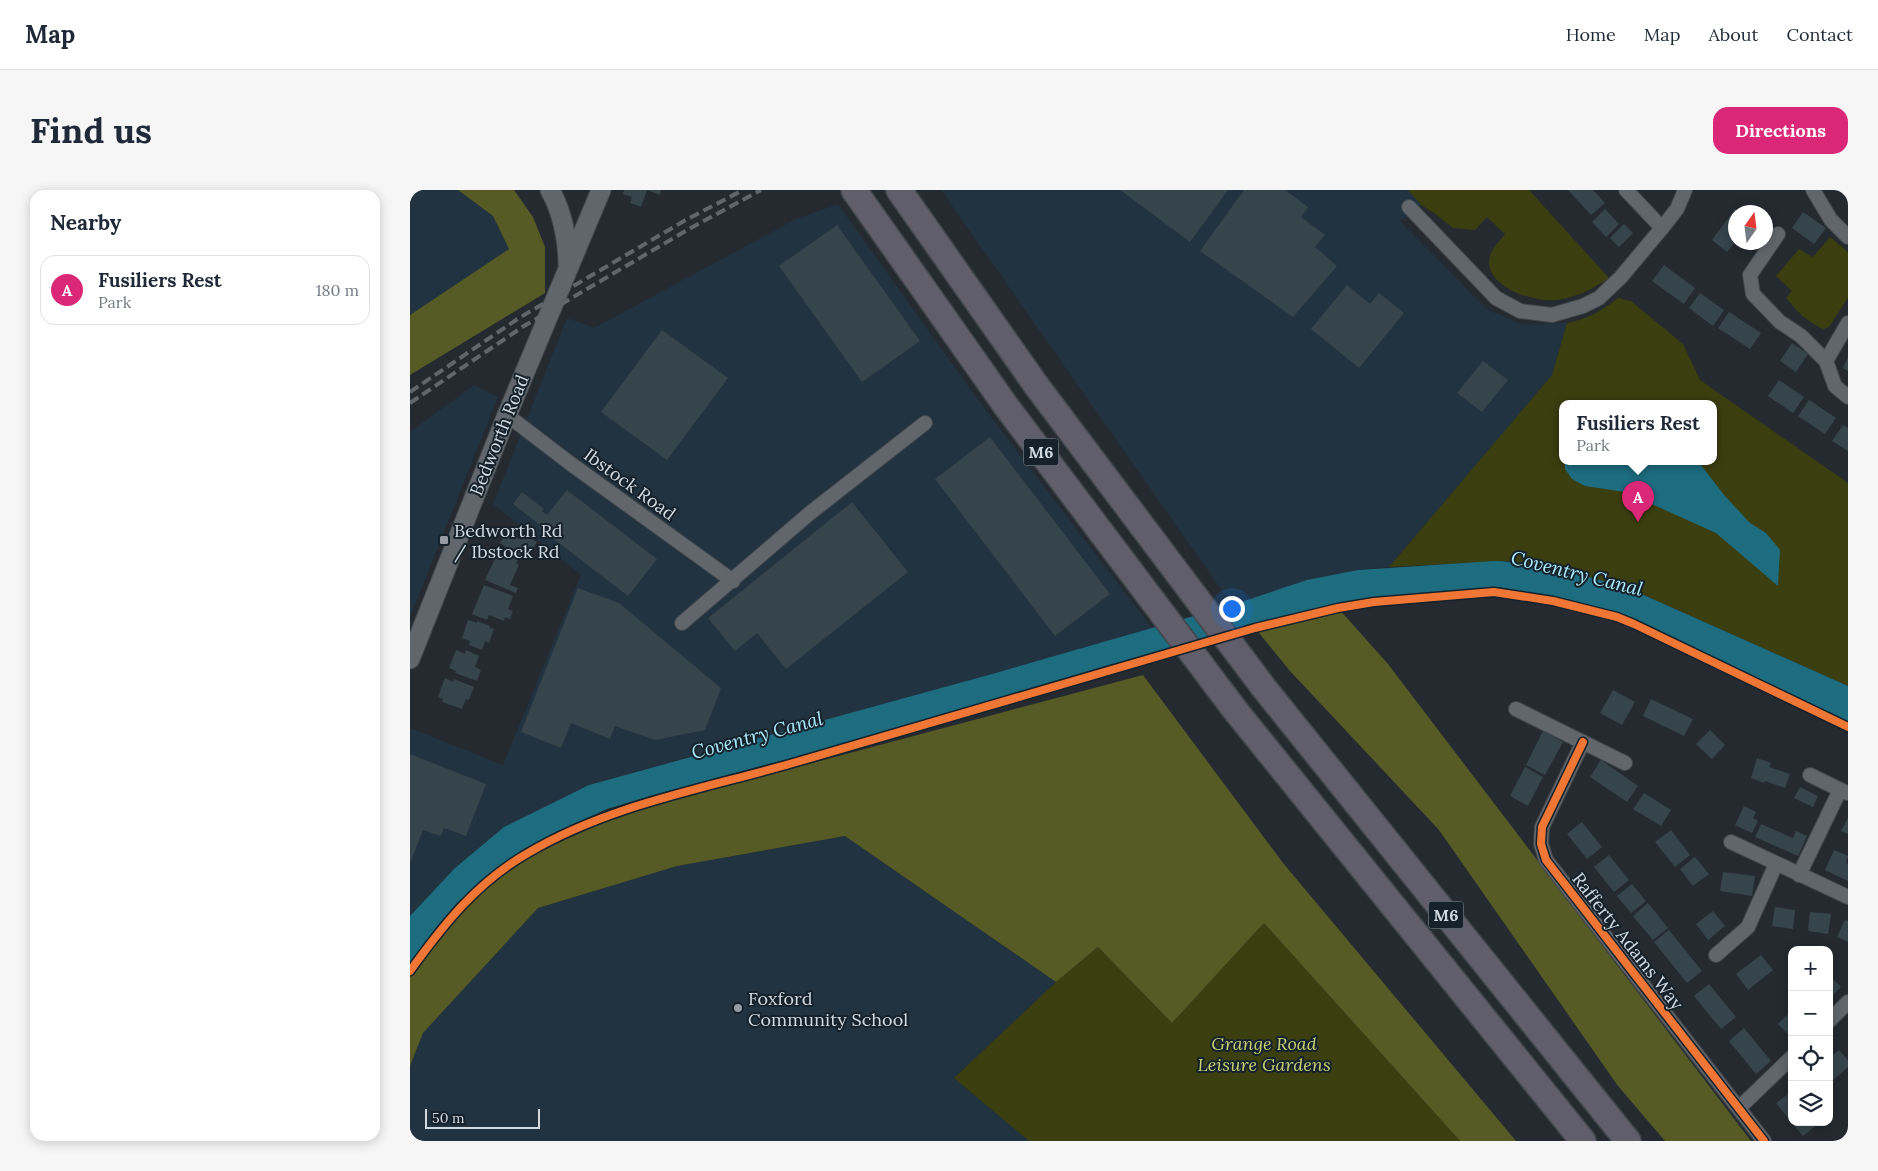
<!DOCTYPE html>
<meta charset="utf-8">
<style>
body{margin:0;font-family:Lora,serif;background:#f6f6f7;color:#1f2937}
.controls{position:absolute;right:15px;bottom:15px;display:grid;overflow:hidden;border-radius:10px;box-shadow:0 2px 12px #0003}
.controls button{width:45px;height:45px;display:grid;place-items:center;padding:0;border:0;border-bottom:1px solid #e0e1e3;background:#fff;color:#1f2937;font:25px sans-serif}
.compass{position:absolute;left:1318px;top:15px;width:45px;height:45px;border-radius:50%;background:#fff;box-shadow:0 2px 12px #0003;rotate:14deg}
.scale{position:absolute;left:15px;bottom:12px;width:115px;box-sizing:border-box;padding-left:5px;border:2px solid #d2dae1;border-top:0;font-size:14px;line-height:18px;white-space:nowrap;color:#d2dae1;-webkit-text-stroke:4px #15212b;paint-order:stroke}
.you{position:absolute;left:821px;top:418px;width:18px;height:18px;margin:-12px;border:4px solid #fff;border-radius:50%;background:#1a73e8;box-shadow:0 0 0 8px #1a73e833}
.badge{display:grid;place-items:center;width:32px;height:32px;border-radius:50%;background:#db2777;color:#fff;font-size:16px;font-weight:700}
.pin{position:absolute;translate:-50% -41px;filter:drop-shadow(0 1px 2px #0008)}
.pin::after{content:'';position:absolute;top:26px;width:18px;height:15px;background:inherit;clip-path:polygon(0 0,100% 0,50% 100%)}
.popup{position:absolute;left:1149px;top:210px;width:158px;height:65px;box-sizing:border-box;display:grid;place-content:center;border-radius:10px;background:#fff;filter:drop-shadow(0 1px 4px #0005);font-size:16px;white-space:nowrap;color:#747a83}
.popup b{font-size:19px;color:#1f2937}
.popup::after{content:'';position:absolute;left:50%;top:100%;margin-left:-10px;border:10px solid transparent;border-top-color:#fff}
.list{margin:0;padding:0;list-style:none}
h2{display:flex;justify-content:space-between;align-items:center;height:65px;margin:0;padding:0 20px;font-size:21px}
h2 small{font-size:16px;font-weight:400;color:#747a83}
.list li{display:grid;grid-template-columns:32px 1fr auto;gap:15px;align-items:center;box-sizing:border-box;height:70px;margin:0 10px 10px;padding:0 10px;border:1px solid #e0e1e3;border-radius:15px}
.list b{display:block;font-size:19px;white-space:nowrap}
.list p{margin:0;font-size:16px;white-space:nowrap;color:#747a83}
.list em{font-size:16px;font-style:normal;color:#747a83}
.icon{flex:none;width:28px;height:28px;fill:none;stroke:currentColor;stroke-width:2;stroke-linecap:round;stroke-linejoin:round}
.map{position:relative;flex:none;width:1438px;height:951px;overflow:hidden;border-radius:15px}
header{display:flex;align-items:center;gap:30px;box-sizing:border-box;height:70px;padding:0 25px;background:#fff;border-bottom:1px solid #e0e1e3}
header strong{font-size:24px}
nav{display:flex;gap:28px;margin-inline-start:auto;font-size:18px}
.intro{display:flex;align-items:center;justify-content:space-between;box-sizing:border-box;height:120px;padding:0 30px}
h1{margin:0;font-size:35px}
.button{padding:12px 22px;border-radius:15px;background:#db2777;color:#fff;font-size:18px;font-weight:700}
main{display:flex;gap:30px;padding:0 30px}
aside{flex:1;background:#fff;border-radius:15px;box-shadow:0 2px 12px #0003}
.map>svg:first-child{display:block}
.built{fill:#213240}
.green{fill:#3b3e0f;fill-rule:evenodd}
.forest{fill:#565a25}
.water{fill:#1d6c80}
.building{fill:#36444c}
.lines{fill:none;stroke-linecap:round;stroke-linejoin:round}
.street-casing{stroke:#41474b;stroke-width:16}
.secondary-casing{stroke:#41474b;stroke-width:21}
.highway-casing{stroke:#41474b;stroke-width:28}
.street{stroke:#60666b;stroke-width:14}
.secondary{stroke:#60666b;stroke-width:19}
.highway{stroke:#605e6b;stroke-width:25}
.rail{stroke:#60666a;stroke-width:4;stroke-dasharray:10 5;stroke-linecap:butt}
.cycleway-casing{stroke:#15212b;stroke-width:11}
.cycleway{stroke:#f07635;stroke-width:8}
.poi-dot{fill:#959ca3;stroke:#15212b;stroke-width:2}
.labels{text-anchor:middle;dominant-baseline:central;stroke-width:4;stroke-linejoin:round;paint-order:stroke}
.shield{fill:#15212b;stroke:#99a2aa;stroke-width:1}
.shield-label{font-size:16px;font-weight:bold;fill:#d2dae1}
.street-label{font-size:18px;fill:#d2dae1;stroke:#15212b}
.poi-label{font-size:18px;fill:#d2dae1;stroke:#15212b;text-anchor:start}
.park-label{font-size:18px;font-style:italic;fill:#c8cf75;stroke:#15212b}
.water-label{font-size:19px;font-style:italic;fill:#abeafd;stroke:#15212b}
</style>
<header>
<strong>Map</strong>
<nav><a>Home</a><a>Map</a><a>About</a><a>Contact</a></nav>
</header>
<div class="intro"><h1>Find us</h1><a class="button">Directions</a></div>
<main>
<aside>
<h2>Nearby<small></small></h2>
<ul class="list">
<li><span class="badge">A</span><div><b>Fusiliers Rest</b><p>Park</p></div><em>180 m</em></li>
</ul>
</aside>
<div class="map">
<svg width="1438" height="951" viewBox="0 0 1438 951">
<rect width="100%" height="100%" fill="#242a30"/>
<!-- built -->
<g class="built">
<polygon points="0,0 48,0 83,26 99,59 0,125"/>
<polygon points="531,0 998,0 1011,15 990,31 1078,120 1112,134 1157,133 1142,185 979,377 948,380 864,402 822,415"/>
<polygon points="428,14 566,207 742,438 496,509 325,554 179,595 94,637 45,678 0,726 0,538 93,575 171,385 83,314 157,128 184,138 386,29"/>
<polygon points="64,195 88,207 0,427 0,242"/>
<polygon points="435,646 646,792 544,888 619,951 0,951 0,876 13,843 128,718 267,676"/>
</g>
<!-- green -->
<g class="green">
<path d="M998,0H1119L1199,88C1183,99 1165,108 1146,110C1124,113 1072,96 1080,66C1082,58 1090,51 1095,44L1077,27L1065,40L1043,38L1027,25L1011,15Z"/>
<path d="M1420,47L1438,62V108L1419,137L1413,139C1397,132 1387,121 1376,108L1382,101L1366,86L1389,59L1403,67Z"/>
<path d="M1208,108L1221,111L1273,154L1290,190L1438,293V496L1227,402L1206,394L1169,385L1099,371L979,377L1142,185L1157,133C1177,129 1192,121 1208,108ZM1153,213H1303V271H1153Z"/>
<polygon points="854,733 1050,951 619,951 544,888 646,792 688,757 762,833"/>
</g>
<!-- forest -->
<g class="forest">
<polygon points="48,0 104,0 123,27 135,57 135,103 0,185 0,125 99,59 83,26"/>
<polygon points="928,418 978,474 1341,951 1255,951 1208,896 1029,640 880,481 845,438"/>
<polygon points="733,485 873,673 1106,951 1050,951 854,733 762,833 688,757 646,792 435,646 267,676 128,718 13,843 0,876 0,787 34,739 75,696 119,666 214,623"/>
</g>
<!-- water -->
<g class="water">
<polygon points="1155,271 1288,271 1314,305 1340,333 1356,343 1370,360 1368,396 1306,343 1215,302 1175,296 1162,289 1155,279"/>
<path d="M1084,371C1127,372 1187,387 1227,402L1438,496V531L1220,427L1157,409L1087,397L939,411L847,435L463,546L240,606L197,619L146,642L114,659L90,676L46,714L28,735L0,774V726L45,678L94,637L179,595L582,484L822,415L897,390L948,380Z"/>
</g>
<!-- building -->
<g class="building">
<polygon points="214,0 251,0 250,5 237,0 231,17 220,13 222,7 213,4"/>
<polygon points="710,0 818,0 780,52"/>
<polygon points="834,0 875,0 898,17 891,27 915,45 905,57 927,76 883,127 790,61"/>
<polygon points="1158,0 1183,0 1195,13 1181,25"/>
<polygon points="1195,19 1209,34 1196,47 1182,32"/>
<polygon points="1325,19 1330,22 1326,22 1326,51 1317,62 1302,50"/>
<polygon points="1393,22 1416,38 1404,54 1382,38"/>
<polygon points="1214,34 1223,43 1209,57 1200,48"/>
<polygon points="427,35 510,151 452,192 369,76"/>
<polygon points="1254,75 1285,98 1274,114 1242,91"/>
<polygon points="937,95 960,114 969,103 994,123 949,178 901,139"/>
<polygon points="1290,103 1314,120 1303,136 1279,118"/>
<polygon points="1319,122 1351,143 1340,159 1308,138"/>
<polygon points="252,140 318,188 257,270 191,222"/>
<polygon points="1382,153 1398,164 1386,182 1370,171"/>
<polygon points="1438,167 1438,181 1433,178"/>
<polygon points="1073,171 1098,190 1072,222 1047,203"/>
<polygon points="1369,190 1394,207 1383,223 1358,206"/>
<polygon points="1399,210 1426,228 1415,244 1388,226"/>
<polygon points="1433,235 1438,238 1438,261 1422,251"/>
<polygon points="580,247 700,404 645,446 525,289"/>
<polygon points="157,300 247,369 218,406 128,337 130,335 103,314 112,302 134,319 132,321 137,325"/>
<polygon points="442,312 498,382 376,479 347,443 325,461 298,428"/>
<polygon points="96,344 101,348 104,345 111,350 115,344 127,352 115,370 90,353"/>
<polygon points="88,362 108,370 106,373 109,375 100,395 108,398 106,403 75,390"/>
<polygon points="74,395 103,406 98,419 103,421 100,429 95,427 94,431 79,425 77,430 62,424"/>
<polygon points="168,398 209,413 311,498 295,540 245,550 205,536 200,549 161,533 151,558 111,542"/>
<polygon points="58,430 67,433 67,431 80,436 80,438 84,439 79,453 75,451 72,460 59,455 60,451 52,448"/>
<polygon points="46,460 55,464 56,460 69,466 65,477 71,480 67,491 45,483 46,481 39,478"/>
<polygon points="35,488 43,492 44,489 64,497 59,510 56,509 52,519 32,512 33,509 28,507"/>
<polygon points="1203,500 1225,512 1212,535 1190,523"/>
<polygon points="1241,509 1283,529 1274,546 1233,526"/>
<polygon points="1300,540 1315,555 1302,569 1286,554"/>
<polygon points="1133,541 1153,552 1135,585 1116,575"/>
<polygon points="0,564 76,594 56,646 34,638 31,646 13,640 0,673"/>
<polygon points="1347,568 1361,573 1359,577 1380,584 1375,598 1355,591 1354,593 1341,588"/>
<polygon points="1191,570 1228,596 1217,612 1180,587"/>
<polygon points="1115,577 1133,587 1118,616 1100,606"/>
<polygon points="1390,597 1408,606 1403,617 1384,608"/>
<polygon points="1234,603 1261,620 1251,636 1223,619"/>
<polygon points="1334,616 1346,622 1343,628 1348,631 1342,643 1325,635"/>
<polygon points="1438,628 1438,644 1431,641"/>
<polygon points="1172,632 1192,657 1177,669 1157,644"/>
<polygon points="1351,634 1383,648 1386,641 1397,646 1388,666 1345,647"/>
<polygon points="1261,640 1280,665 1265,677 1245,652"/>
<polygon points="1424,660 1438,666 1436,673 1438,674 1438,691 1415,680"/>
<polygon points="1199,665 1219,690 1204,702 1184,677"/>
<polygon points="1285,667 1299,684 1283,696 1270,679"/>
<polygon points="1313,682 1345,686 1342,706 1310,701"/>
<polygon points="1222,694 1236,711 1221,723 1207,706"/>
<polygon points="1238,713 1258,738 1243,750 1223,726"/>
<polygon points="1365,717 1385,720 1383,739 1362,736"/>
<polygon points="1303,721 1315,736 1298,750 1286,734"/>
<polygon points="1400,722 1421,724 1418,744 1398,741"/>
<polygon points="1435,730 1438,731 1438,752 1427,747"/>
<polygon points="1259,740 1292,781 1277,793 1244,752"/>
<polygon points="1351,765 1363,780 1338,800 1326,784"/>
<polygon points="1419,785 1431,797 1419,809"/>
<polygon points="1299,794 1326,827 1311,839 1284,806"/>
<polygon points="1382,820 1382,848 1368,834"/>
<polygon points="1334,838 1361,871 1346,884 1319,851"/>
<polygon points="1429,860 1438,870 1438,877 1419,894 1419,868"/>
<polygon points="1382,901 1382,932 1407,932 1408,934 1393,946 1366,913"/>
</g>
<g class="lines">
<defs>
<g id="street">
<polyline points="1216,0 1252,38"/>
<polyline points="1403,0 1421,30 1438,47"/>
<polyline points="999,17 1086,108 1110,121 1142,125 1173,116 1189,108 1211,87 1252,38 1267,19 1275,0"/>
<polyline points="1368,44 1340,85 1343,104 1370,132 1391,146 1416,171"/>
<polyline points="1438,133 1416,171 1425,196 1438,207"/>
<polyline points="97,225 161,274 323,391"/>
<polyline points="272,433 400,323 515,233"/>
<polyline points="1106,519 1215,573"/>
<polyline points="1173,552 1132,637 1131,654 1136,670 1354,951"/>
<polyline points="1400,585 1437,603"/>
<polyline points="1321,652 1438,707"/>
<polyline points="1389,685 1430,600"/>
<polyline points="1306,765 1338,737 1366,674"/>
<polyline points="1419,831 1438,812"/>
<polyline points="1329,918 1382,867"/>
</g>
<g id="secondary">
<path d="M140,0C152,21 158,50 158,74"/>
<polyline points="0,469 97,225 191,0"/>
</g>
<g id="highway">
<polyline points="444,0 596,216 825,520 1173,951"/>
<polyline points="489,0 626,195 854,498 1218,951"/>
</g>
</defs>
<!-- street casing -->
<use href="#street" class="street-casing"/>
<!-- secondary casing -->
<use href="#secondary" class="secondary-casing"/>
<!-- highway casing -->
<use href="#highway" class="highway-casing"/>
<!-- street -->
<use href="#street" class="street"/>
<!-- secondary -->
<use href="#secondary" class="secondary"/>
<!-- highway -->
<use href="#highway" class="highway"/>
<!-- rail -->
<g class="rail">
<polyline points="0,202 109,128 274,31 333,0"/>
<polyline points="0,213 114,136 279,39 351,0"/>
</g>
<defs>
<g id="cycleway">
<polyline points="1173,552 1132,637 1131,654 1136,670 1354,951"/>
<path d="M0,781C34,734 67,692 118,663C199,615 293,599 383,573C537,529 691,484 845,438L928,418L964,412L1084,402L1143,411L1207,427L1224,434L1438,537"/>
</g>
</defs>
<!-- cycleway casing -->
<use href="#cycleway" class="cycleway-casing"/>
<!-- cycleway -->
<use href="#cycleway" class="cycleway"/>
</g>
<!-- markers -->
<g class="poi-dot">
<rect x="29" y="345" width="10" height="10" rx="2.5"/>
<circle cx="328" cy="818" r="5"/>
</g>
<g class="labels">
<!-- shield labels -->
<g class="shield">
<rect x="613.5" y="248.5" width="35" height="27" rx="4"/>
<rect x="1018.5" y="711.5" width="35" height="27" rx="4"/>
</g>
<g class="shield-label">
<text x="631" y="262">M6</text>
<text x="1036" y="725">M6</text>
</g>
<!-- street labels -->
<g class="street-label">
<text transform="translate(89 245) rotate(-68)">Bedworth Road</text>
<text transform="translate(220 294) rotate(36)">Ibstock Road</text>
<text transform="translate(1218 751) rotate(52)">Rafferty Adams Way</text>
</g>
<!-- poi labels -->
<g class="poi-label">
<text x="44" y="340">Bedworth Rd<tspan x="44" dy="21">/ Ibstock Rd</tspan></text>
<text x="338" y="808">Foxford<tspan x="338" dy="21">Community School</tspan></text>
</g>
<!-- park labels -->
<g class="park-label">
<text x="854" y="853">Grange Road<tspan x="854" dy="21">Leisure Gardens</tspan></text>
</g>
<!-- water labels -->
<g class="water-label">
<text transform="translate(1167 383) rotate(14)">Coventry Canal</text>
<text transform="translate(347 545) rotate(-15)">Coventry Canal</text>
</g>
</g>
</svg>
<div class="controls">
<button>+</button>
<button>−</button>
<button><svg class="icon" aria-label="locate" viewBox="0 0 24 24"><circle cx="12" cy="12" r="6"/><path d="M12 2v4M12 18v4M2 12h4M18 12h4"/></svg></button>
<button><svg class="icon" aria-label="layers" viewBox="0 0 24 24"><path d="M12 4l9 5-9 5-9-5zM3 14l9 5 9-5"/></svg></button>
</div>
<svg class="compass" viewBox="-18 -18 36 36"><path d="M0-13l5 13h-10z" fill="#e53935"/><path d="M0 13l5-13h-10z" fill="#747a83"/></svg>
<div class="scale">50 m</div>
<div class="you"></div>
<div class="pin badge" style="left:1228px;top:332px">A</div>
<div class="popup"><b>Fusiliers Rest</b>Park</div>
</div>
</main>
